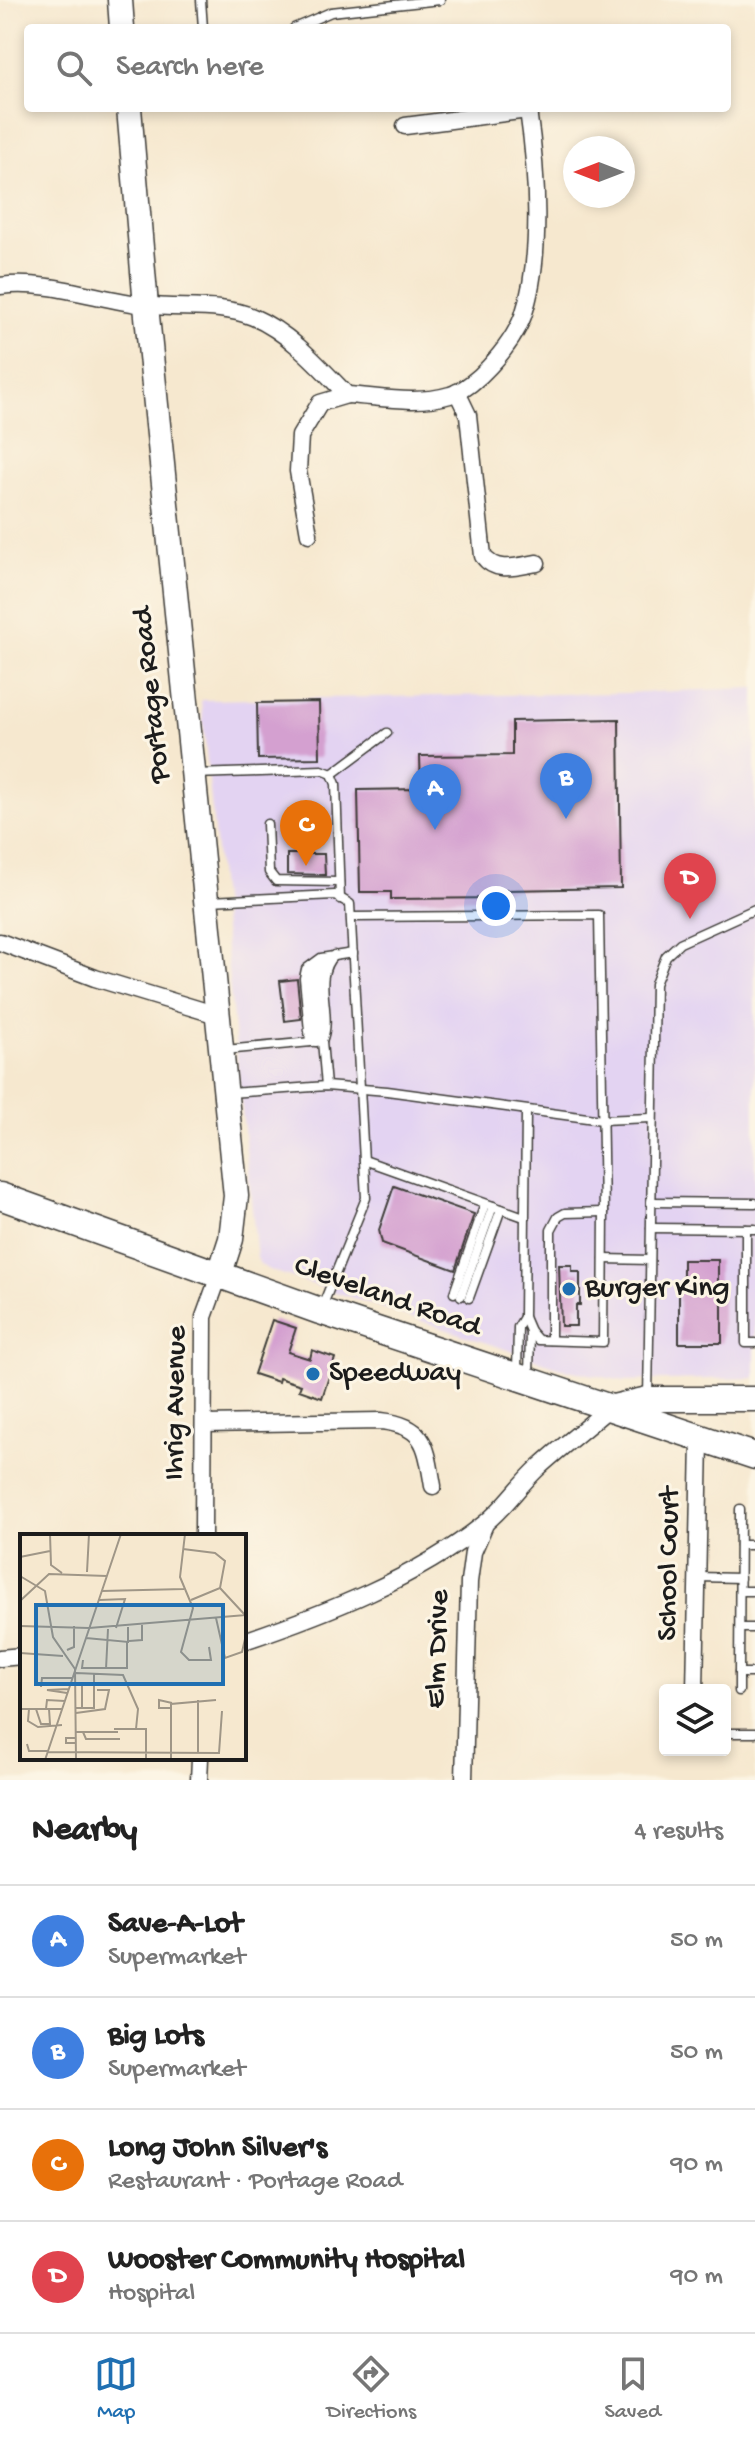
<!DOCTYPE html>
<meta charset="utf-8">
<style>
body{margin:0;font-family:"Gochi Hand",sans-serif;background:#f2f2f2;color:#222}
.controls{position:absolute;right:24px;bottom:24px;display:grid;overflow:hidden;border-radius:8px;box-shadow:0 4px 12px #0003}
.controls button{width:72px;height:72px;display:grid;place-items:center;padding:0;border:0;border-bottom:2px solid #e0e0e0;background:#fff;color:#222;font:40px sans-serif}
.compass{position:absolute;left:563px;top:136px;width:72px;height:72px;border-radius:50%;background:#fff;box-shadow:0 4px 12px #0003;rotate:270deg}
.you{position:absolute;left:496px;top:906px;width:28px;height:28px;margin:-20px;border:6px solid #fff;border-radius:50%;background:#1a73e8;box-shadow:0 0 0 12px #1a73e833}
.badge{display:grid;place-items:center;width:52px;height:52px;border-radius:50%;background:#1f6fb2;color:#fff;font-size:26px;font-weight:700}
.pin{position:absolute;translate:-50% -66px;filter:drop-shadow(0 2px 4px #0008)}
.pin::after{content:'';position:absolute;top:42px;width:28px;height:24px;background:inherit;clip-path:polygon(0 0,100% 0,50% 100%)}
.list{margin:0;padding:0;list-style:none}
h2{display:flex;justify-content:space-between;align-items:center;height:104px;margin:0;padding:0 32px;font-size:34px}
h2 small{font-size:26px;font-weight:400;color:#767676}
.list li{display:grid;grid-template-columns:52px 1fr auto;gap:24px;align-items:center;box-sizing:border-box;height:112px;padding:0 32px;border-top:2px solid #e0e0e0}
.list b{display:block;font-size:30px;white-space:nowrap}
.list p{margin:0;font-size:26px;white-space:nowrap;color:#767676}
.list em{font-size:26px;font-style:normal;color:#767676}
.icon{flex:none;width:44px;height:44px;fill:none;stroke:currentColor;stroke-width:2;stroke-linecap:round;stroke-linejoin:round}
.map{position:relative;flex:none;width:755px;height:1780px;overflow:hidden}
.search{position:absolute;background:#fff;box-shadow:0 4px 12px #0003;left:24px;right:24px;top:24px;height:88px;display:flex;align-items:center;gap:20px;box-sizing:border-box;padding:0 28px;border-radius:8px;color:#767676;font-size:30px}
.sheet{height:552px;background:#fff}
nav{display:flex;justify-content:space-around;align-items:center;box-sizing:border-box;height:112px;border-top:2px solid #e0e0e0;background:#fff;font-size:22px;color:#767676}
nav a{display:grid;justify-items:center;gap:4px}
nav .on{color:#1f6fb2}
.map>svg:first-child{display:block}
.built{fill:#e3d3f2}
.building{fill:#d4a0d0}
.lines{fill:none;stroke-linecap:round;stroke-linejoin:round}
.lane-casing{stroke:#3d3b37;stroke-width:11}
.street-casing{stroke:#3d3b37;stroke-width:19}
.secondary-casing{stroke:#3d3b37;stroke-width:27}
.primary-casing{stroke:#3d3b37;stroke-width:29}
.lane{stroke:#fff;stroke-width:8}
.street{stroke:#fff;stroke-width:16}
.secondary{stroke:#fff;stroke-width:24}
.primary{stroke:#fff;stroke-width:26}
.poi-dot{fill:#1f6fb2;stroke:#fcf5e5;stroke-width:3}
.labels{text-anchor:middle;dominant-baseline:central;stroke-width:6;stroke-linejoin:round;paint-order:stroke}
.street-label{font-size:30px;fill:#1c1c1c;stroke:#fcf5e5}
.poi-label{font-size:30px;fill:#1c1c1c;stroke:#fcf5e5;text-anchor:start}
.inset-road{fill:none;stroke:#9f9687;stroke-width:2}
.view{fill:#1f6fb2;fill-opacity:0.15;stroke:#1f6fb2;stroke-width:4}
.inset-edge{fill:none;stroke:#1c1c1c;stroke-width:4}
</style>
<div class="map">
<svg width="755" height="1780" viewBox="0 0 755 1780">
<rect width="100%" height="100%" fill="#fcf5e5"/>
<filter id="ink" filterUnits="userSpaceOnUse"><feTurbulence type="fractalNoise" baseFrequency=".0125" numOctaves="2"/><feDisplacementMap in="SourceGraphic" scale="16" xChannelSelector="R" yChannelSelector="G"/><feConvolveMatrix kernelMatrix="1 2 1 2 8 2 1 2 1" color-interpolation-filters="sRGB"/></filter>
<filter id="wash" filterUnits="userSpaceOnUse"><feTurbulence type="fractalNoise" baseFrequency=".006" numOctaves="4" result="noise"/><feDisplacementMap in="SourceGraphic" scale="32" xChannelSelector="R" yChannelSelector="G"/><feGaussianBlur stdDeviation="1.8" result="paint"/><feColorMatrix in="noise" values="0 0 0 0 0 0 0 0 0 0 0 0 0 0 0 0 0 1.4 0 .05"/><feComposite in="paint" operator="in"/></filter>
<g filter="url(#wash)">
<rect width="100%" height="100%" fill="#f6e8cf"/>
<!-- built -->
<polygon class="built" points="755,688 755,1378 624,1381 567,1370 267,1269 260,1264 257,1258 201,700 625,693"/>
<g id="blocks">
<!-- building -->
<g class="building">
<polygon points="319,702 320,758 258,759 257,703"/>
<polygon points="619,719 621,888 505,890 505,898 391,899 391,892 360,892 358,790 421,789 420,756 512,755 512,721"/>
<polygon points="287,854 324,854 325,875 287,874"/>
<polygon points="297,979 301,1019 285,1021 280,981"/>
<polygon points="394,1186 474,1214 455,1270 382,1243 379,1230"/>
<polygon points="683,1260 718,1260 718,1289 722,1289 722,1343 679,1343 679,1290 683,1290"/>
<polygon points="559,1265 572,1265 572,1272 580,1272 580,1305 576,1305 576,1326 561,1326"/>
<polygon points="272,1320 296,1328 288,1352 310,1359 312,1350 335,1358 322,1398 299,1390 301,1385 279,1378 278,1382 254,1374"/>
</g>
</g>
</g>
<g filter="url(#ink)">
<use href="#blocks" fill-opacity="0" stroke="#3d3b37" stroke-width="2"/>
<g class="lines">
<defs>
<g id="lane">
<polyline points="201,0 203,28"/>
<polyline points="294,28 331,12 440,0"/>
<polyline points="194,774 322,770 332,774 336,784 340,899"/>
<polyline points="332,774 387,733"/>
<polyline points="267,824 269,872 276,881 339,882"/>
<polyline points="210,901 335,895 350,904 366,1198 322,1307"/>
<polyline points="352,917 599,915 604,1212 603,1342 538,1340 530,1331"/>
<polyline points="321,1040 317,976 324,960"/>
<path d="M322,1041C334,1014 311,978 334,955"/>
<polyline points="310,1042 304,978 306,969 321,958 353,953"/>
<polyline points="316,1042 310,977 316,964"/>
<polyline points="225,1050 322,1041 326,1086"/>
<polyline points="230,1093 326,1086 387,1091 602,1120 651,1118"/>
<polyline points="526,1111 524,1317 530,1331 529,1377"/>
<polyline points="364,1160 524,1217"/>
<polyline points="651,1202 755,1203"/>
<polyline points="651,1228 755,1229"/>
<polyline points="746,1229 746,1343 755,1343"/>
<polyline points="604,1259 650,1260"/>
<polyline points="454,1293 485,1204"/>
<polyline points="461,1296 493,1206"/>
<polyline points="469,1298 501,1209"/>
<polyline points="551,1340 551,1230 558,1217 565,1213 604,1212"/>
<polyline points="517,1371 518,1327 524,1317"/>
<polyline points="648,1398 655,984 666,956 680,943 755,909"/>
<polyline points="740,1509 739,1673 755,1673"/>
<polyline points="740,1545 755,1545"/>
<polyline points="698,1577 740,1578"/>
<polyline points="740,1591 755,1591"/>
<polyline points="740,1628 755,1628"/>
<polyline points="739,1673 739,1691"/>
<polyline points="725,1733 755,1733"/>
</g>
<g id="street">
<path d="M0,286C49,280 96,299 144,305C180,310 220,303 253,317C290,333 319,366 347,395C380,397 417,405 450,395C463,392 480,377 489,367C502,353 516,335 523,316C543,257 537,171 528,110L405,126"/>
<path d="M457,392L468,415L483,556C496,574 518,566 537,563"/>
<polyline points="309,534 298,471 300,436 320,403 347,395"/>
<polyline points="0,942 95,978 217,1015"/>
<path d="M204,1424L381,1421C426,1426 426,1446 433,1486"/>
<polyline points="203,1536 204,1317 220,1273"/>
<path d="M244,1641C326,1613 415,1579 484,1524C505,1508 519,1485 539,1467C561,1447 586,1428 609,1408"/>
<polyline points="0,1658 22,1656"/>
<polyline points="695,1690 700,1440"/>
<polyline points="199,1780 200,1758"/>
<polyline points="464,1780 469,1582 473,1552 485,1524"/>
</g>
<g id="secondary">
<polyline points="120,0 122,28"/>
<polyline points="129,108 146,306 236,1196 231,1239 220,1273"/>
<polyline points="609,1408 648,1399 755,1399"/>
</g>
<polyline id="primary" points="0,1196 320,1311 755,1456"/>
</defs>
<!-- lane casing -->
<use href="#lane" class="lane-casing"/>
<!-- street casing -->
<use href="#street" class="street-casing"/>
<!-- secondary casing -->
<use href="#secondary" class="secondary-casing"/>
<!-- primary casing -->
<use href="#primary" class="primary-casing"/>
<!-- lane -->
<use href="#lane" class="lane"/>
<!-- street -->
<use href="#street" class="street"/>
<!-- secondary -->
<use href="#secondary" class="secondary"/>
<!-- primary -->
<use href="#primary" class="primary"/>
</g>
</g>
<!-- markers -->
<g class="poi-dot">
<circle cx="569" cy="1289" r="8"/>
<circle cx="313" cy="1374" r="8"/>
</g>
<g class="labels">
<!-- street labels -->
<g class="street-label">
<text transform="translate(153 695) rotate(-96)">Portage Road</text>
<text transform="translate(387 1298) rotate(19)">Cleveland Road</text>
<text transform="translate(177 1403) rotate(-89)">Ihrig Avenue</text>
<text transform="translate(670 1564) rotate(-89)">School Court</text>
<text transform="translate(439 1649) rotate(-88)">Elm Drive</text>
</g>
<!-- poi labels -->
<g class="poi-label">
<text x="585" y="1289">Burger King</text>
<text x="329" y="1374">Speedway</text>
</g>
</g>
<!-- overview -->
<g transform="translate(20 1534)">
<rect width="226" height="226" fill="#f6e8cf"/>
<path class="inset-road" d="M30,0L31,31L42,39M165,0L160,43L173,74L161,118L169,126H191L189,113M163,15L195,19L205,27L200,54L171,66M0,23L30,17M67,38L69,0M0,42L25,57L33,103L55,135L56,226M200,54L225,81M82,57L164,55M79,66L105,65L96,94M0,67L29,40L87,42M196,84L205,124L222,118L225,105M0,92L69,94M69,94L226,81M66,104L108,108V93M109,107L122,106V91M47,116L54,113V92M0,119L43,122M63,126L62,134H107V108M86,135L88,95M56,139L103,141L118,175L116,195M21,153L22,144H52M47,159L27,156L49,155M178,166V219M56,174H74V139M62,174V149H74M151,174H139V166L152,169M0,175H42M9,175L8,187L18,193L42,191M16,175L21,190H30L29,175M26,175L27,166L45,167M56,179L85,175L89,156H77M94,195H126V226M56,198H98M63,198L66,205H100M56,209H46V204H56M7,210L9,217H28M27,218L199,219L202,177M25,226L101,0M151,226V170L196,166"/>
<path class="view" d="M16,71H203V150H16Z"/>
<rect width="226" height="226" class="inset-edge"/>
</g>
</svg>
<div class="controls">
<button><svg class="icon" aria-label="layers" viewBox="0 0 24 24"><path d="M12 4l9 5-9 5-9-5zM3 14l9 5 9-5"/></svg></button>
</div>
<svg class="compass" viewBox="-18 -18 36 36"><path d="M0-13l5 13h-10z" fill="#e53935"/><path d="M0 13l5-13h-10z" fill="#767676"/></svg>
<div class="you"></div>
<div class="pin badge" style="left:435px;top:830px;background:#3f7fe0">A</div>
<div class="pin badge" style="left:566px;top:819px;background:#3f7fe0">B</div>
<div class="pin badge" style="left:306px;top:866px;background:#e8710a">C</div>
<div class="pin badge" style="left:690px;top:919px;background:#e0444e">D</div>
<div class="search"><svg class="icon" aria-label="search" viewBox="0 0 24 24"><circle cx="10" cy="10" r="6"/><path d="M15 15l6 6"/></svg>Search here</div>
</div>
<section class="sheet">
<h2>Nearby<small>4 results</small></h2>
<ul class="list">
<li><span class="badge" style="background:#3f7fe0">A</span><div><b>Save-A-Lot</b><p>Supermarket</p></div><em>50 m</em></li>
<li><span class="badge" style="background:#3f7fe0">B</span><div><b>Big Lots</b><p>Supermarket</p></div><em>50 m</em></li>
<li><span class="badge" style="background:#e8710a">C</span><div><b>Long John Silver's</b><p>Restaurant · Portage Road</p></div><em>90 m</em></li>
<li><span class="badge" style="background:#e0444e">D</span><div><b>Wooster Community Hospital</b><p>Hospital</p></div><em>90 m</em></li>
</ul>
</section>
<nav>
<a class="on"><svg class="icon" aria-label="map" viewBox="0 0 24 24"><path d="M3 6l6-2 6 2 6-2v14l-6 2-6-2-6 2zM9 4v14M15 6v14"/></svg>Map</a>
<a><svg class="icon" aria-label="directions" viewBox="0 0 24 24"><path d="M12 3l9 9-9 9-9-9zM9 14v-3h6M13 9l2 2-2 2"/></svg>Directions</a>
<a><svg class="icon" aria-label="saved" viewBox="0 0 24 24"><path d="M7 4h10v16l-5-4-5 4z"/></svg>Saved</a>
</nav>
